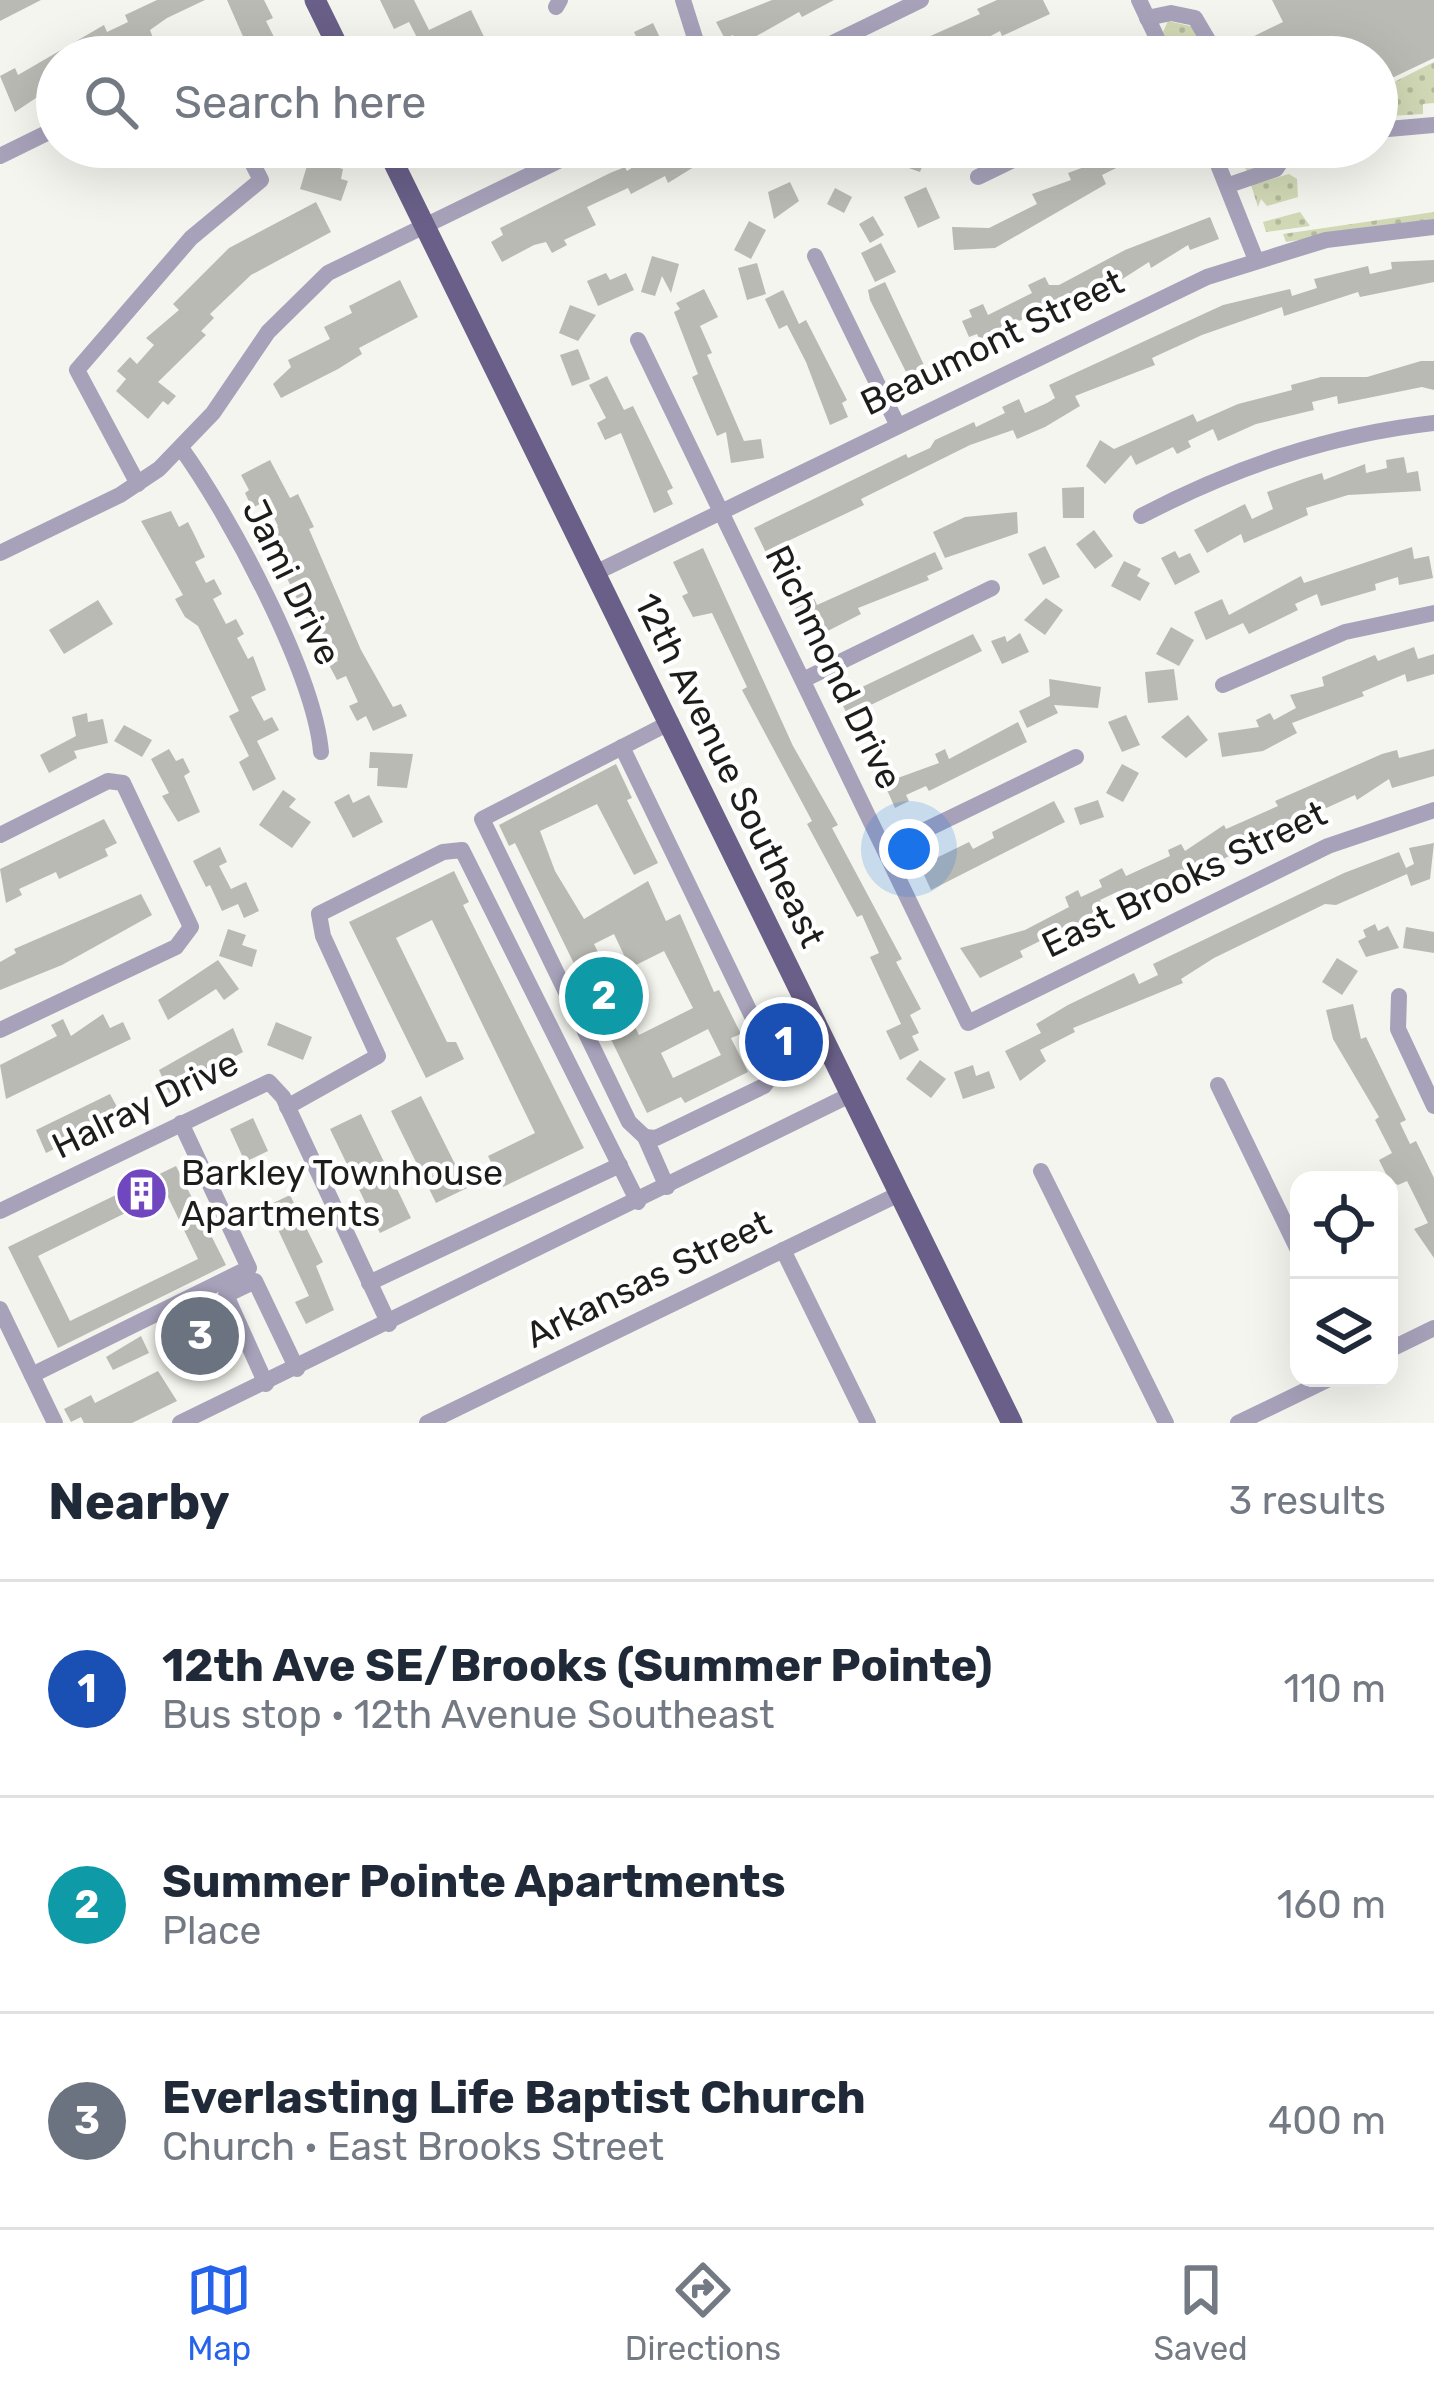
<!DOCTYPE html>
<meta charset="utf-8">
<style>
body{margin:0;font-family:Rubik,sans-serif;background:#f6f6f7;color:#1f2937}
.controls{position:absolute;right:36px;bottom:36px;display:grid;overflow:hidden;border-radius:24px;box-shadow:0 12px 48px #0002}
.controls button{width:108px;height:108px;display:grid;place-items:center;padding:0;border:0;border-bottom:3px solid #e0e1e3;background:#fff;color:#1f2937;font:60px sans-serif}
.you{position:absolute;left:909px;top:849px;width:42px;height:42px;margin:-30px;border:9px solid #fff;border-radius:50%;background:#1a73e8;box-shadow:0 0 0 18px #1a73e833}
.badge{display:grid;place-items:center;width:78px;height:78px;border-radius:50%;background:#2563eb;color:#fff;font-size:39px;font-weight:700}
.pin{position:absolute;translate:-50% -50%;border:6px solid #fff;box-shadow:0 3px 12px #0006}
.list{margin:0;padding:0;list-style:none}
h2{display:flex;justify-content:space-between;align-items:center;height:156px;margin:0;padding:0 48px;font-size:51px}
h2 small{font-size:39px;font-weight:400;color:#747a83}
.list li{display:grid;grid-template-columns:78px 1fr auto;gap:36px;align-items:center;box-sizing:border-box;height:216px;padding:0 48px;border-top:3px solid #e0e1e3}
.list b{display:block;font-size:45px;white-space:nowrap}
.list p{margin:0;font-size:39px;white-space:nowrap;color:#747a83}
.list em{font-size:39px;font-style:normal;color:#747a83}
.icon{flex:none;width:66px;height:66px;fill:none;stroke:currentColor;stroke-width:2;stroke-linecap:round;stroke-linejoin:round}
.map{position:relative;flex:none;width:1434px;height:1423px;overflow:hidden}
.search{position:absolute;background:#fff;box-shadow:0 12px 48px #0002;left:36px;right:36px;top:36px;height:132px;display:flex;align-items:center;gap:30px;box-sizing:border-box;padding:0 42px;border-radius:66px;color:#747a83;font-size:45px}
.sheet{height:804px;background:#fff}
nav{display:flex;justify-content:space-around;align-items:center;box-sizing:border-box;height:168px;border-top:3px solid #e0e1e3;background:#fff;font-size:33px;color:#747a83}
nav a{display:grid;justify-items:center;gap:6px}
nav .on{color:#2563eb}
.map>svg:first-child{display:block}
.grass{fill:url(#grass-dots)}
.building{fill:#b9bab3;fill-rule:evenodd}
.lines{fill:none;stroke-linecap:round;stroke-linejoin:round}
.minor{stroke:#a7a2ba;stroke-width:16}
.major{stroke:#695f88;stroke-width:21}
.labels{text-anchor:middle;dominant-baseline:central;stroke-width:9;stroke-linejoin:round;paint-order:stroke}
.street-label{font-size:36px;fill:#1d1e1b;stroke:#fff}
.poi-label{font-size:36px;fill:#1d1e1b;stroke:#fff;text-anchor:start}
</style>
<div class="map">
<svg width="1434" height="1423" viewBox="0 0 1434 1423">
<defs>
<pattern id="grass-dots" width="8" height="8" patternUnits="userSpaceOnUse" patternTransform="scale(3)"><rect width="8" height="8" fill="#d1d8b5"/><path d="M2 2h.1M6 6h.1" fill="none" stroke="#b3b99b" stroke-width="1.8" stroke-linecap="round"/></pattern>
</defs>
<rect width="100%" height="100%" fill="#f4f5ee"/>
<!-- grass -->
<g class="grass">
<polygon points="1168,21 1194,27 1208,57 1175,57 1163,32"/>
<polygon points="1434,62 1434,103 1423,104 1423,114 1390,116 1382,88"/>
<polygon points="1248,147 1280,147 1266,167 1247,172 1241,157"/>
<polygon points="1289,174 1297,179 1298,197 1267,206 1261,199 1258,207 1251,185"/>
<polygon points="1300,212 1310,226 1266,232 1263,222"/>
<polygon points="1434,212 1434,219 1286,242 1283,234"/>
</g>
<!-- building -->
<g class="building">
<polygon points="0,0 41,0 0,21"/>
<polygon points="157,0 205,0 167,18 150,30 153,38 115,57 57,57 57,84 15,112 0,76 15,68 18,75 104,25 107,32 128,22 125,15"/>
<polygon points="227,0 264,0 273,18 266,21 284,57 252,57"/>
<polygon points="380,0 414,0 429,30 471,10 489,47 470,57 427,57 409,22 394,29"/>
<polygon points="772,0 834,0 802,17 799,12 739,46 733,35 725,39 716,22"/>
<polygon points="997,0 1043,0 1050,14 1002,36 1000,31 952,57 883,57 980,14 977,9"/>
<polygon points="1272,0 1434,0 1434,58 1377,85 1377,57 1249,57 1242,42 1283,22"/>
<polygon points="653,23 669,57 616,57 640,45 634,32"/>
<polygon points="446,147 502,147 469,164 466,158 455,163"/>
<polygon points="663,147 762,147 730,164 723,149 668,183 665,176 631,194 628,188 587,207 596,225 564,240 567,245 552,253 546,242 534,245 502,262 491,242 503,235 500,228 610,173 625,167 627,171"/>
<polygon points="910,147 930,147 920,172 903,166"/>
<polygon points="1115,147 1159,147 1102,175 1106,184 995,248 954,250 952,227 989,228 1037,204 1032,194 1071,180 1068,173 1103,160 1101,154"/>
<polygon points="309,159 343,169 341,179 348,181 341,201 300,189"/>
<polygon points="790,182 799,201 774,219 768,192"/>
<polygon points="926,187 940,218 918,228 904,197"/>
<polygon points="835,188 852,197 844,213 827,204"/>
<polygon points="316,202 331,232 251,275 210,314 214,318 201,331 206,335 158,382 176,396 168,405 163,401 148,419 116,391 126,379 117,371 130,357 137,364 154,345 146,338 179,310 173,304 229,248"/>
<polygon points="873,216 884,235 870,243 859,224"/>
<polygon points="1210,217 1219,239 1190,250 1188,245 1151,268 1149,262 1105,290 1055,305 1058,311 1044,318 1040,311 1017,322 1020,328 983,346 977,334 969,337 962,321 972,317 969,310 983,304 988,315 1032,293 1028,285 1045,277 1049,285 1059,285 1125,250"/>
<polygon points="749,221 766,230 751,259 734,250"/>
<polygon points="881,243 896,272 875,282 861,253"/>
<polygon points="652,256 679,264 671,293 662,276 655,296 641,292"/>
<polygon points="1434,260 1434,282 1360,297 1358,292 1284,316 1282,307 1202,335 1152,358 1155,365 1075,396 1080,406 1045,427 1017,439 1013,430 970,445 861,499 864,505 788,541 793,553 771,563 754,528 906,454 908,458 930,448 935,440 974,422 976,427 1005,413 1002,407 1019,399 1025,413 1047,403 1055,398 1049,385 1223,305 1290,289 1292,296 1317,288 1314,279 1368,266 1370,274 1392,269 1391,262"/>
<polygon points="757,263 766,294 747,300 738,268"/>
<polygon points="606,273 610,280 626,273 634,290 598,306 587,281"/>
<polygon points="400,280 418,317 359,348 362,354 338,369 281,398 273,384 291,367 288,360 330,339 324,327 352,313 349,306"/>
<polygon points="885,282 931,380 914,388 870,300 868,290"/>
<polygon points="704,289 718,317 700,326 712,353 707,355 744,441 761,439 764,458 731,463 726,432 717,436 692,377 698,374 674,312 680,309 676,303"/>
<polygon points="783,290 799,324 806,320 847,400 842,403 848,417 830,425 806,362 787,325 779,329 765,299"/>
<polygon points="570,305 596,315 578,341 559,333"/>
<polygon points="578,349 590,379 572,386 560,355"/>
<polygon points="1421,361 1434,361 1434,390 1422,387 1338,404 1337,396 1312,402 1314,410 1256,424 1218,441 1213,429 1188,441 1191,447 1177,454 1173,447 1136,465 1131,455 1105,484 1086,466 1100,440 1114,449 1193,414 1197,422 1238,404 1292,390 1291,385 1321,377 1367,377"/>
<polygon points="607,376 624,410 633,406 673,488 667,491 673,504 654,513 621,433 605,440 597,423 606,418 589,385"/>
<polygon points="1404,457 1407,473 1418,471 1421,491 1348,495 1306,508 1308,515 1244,543 1241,534 1207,553 1194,530 1245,504 1252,519 1273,509 1267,492 1303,479 1322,473 1324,480 1365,464 1366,473 1387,468 1386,460"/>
<polygon points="270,460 290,498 298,494 314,527 309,529 361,650 393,707 401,704 407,716 373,731 366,716 357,721 349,706 358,702 346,676 337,680 329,665 338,661 327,639 319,644 282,568 291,564 281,543 273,546 266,532 278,526 266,501 252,508 245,493 249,490 241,475"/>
<polygon points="1084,487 1084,518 1063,518 1062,488"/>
<polygon points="171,511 179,527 188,522 195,536 205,557 195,562 206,583 214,579 222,594 213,599 226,624 236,619 244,634 237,638 248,659 253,656 266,690 251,697 264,721 272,717 279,730 257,741 276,779 253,791 239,762 249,756 229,716 239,711 198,626 185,617 175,599 183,595 141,521"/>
<polygon points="1017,512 1018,533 945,558 933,532 965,517"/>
<polygon points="1094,530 1113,556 1095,569 1076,544"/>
<polygon points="1045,546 1060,577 1043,585 1028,554"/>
<polygon points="1412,547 1414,559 1429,556 1433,578 1399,585 1398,577 1375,584 1376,590 1321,606 1317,594 1295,604 1298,610 1249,634 1243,623 1206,640 1194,612 1222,599 1229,615 1301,576 1304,583"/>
<polygon points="703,548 793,746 838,825 832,828 902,959 896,962 921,1009 910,1015 919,1033 912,1036 919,1050 900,1060 886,1031 901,1024 870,957 879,953 862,915 857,917 807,824 812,821 742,690 747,687 712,613 693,617 682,596 688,593 673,562"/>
<polygon points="1175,551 1179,558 1190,553 1200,572 1175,585 1161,558"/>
<polygon points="935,552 943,569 927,576 929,580 858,608 861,614 812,639 793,604 812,594 817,605"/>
<polygon points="1124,561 1141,569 1137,576 1150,583 1140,601 1111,586"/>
<polygon points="1046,598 1063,610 1045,635 1024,620"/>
<polygon points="98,600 113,624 64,654 49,630"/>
<polygon points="1171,627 1194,640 1179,666 1156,654"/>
<polygon points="1020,633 1029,652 1002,664 991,641 1005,636 1007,642"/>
<polygon points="973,634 982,651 848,716 839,698"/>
<polygon points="1414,647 1418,659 1434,654 1434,674 1407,682 1405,674 1362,692 1364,696 1292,723 1297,733 1263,751 1222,757 1218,733 1259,727 1256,720 1270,713 1274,720 1296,708 1290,695 1324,686 1322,677 1375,655 1378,661"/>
<polygon points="1174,669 1178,700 1148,703 1145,672"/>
<polygon points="1049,679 1101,687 1098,708 1054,705 1058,713 1027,728 1019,711 1050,696"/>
<polygon points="87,713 88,722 103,719 108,743 74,751 77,758 49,773 40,755 76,736 72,717"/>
<polygon points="1126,715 1140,745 1122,752 1108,722"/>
<polygon points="1188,715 1208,740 1186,758 1161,737"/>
<polygon points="1018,722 1027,742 929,791 926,786 906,795 909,801 895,808 884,783 939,763 935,754 945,749 949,759"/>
<polygon points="124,725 152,740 142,757 114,741"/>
<polygon points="169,749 176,761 183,758 190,772 184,776 200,812 178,822 162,796 169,793 151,759"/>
<polygon points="1434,749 1434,776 1392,788 1389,779 1357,800 1355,795 1302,819 1182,880 1179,874 1159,883 1162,889 1126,906 1119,891 1100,900 1105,910 1090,917 1093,923 1045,946 1042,940 1020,951 1023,957 980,978 960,948 1025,930 1069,907 1065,897 1078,890 1081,897 1102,887 1099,880 1122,868 1126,876 1170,856 1168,850 1181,844 1185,851 1224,825 1226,829 1278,806 1275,801 1382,754 1397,750 1399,758"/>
<polygon points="370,752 413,754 407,788 377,786 378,768 369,768"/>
<path d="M616,764L632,798L627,800L658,863L634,875L597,804L540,831L555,871L584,919L648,881L666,921L680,914L714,992L719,990L741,1034L731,1038L748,1072L685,1103L681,1097L647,1113L515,843L509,846L499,825ZM614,934L630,968L664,951L693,1008L639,1035L594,944ZM708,1029L721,1055L673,1078L661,1053Z"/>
<polygon points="1122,764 1139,773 1123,802 1106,793"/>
<polygon points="283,790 296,799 289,807 311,822 292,848 259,825"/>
<polygon points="349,794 353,803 369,795 383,822 353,838 334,802"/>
<polygon points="1098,800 1104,817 1080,825 1074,808"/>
<polygon points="1054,801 1065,822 931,890 920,866 969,842 973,849 994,838 992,832"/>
<polygon points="104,819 117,843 105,849 108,856 59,879 56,872 19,889 22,895 6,903 0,869"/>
<polygon points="1434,843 1430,879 1411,886 1407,874 1336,905 1325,904 1214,958 1181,979 1183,983 1073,1028 1075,1032 1040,1050 1046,1061 1020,1081 1005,1051 1041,1033 1036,1024 1068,1005 1134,973 1139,984 1158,975 1153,964 1344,873 1399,852 1406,868 1414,864 1409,848"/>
<polygon points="220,847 227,862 219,866 231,889 246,882 259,911 244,918 238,904 222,911 210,885 206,887 193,861"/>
<polygon points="454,871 469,902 463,905 584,1148 503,1187 488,1156 535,1133 432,920 396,938 447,1042 456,1042 464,1059 426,1078 349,922"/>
<polygon points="141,894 152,915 62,965 0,990 0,962 16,953 14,949"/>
<polygon points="1375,924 1378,931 1388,926 1399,948 1366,957 1358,941 1366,937 1363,930"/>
<polygon points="1406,927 1434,932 1434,953 1403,948"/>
<polygon points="228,929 246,935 242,945 257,950 252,967 219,956"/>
<polygon points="1337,958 1358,971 1342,995 1322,982"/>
<polygon points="218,960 239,989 224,1000 216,989 168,1020 158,1000"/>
<polygon points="1353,1004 1361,1039 1366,1037 1406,1120 1400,1123 1410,1144 1416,1141 1434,1178 1434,1258 1414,1229 1428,1223 1407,1181 1398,1185 1389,1180 1379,1160 1392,1153 1375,1120 1379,1117 1333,1039 1326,1010"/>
<polygon points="103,1014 110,1028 123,1022 131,1039 6,1099 0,1065 57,1036 51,1025 63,1019 71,1036"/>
<polygon points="276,1022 312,1037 303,1060 267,1045"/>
<polygon points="233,1028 243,1052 169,1093 159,1070"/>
<polygon points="920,1060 946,1079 931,1098 906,1079"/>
<polygon points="973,1065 976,1076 989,1071 995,1088 963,1099 954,1072"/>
<polygon points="110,1094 122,1116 46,1153 36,1130"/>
<polygon points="421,1096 467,1188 436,1203 391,1111"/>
<polygon points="361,1114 411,1218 380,1233 330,1129"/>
<polygon points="253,1118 268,1151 245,1162 230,1129"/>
<path d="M176,1166L226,1265L58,1348L8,1247ZM166,1193L198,1259L70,1321L38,1256Z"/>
<polygon points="290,1195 323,1262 316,1266 334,1310 306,1324 295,1302 309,1296 267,1206"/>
<polygon points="215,1306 238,1354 196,1377 167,1327"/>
<polygon points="141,1336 149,1353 113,1370 106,1357"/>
<polygon points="158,1371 177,1401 132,1423 84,1423 81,1417 71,1422 64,1409 91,1395 95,1403"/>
</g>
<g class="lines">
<!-- minor -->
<g class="minor">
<polyline points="683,0 701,57"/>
<polyline points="1139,0 1166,57"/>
<polyline points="556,7 560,0"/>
<polyline points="1147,18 1171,13 1195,18 1218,57"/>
<polyline points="384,57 398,50 401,57"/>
<polyline points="804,57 921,0"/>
<polyline points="1377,130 1434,125"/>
<polyline points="1211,147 1256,260"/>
<polyline points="0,156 57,128"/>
<polyline points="978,177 1040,147"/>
<polyline points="1229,185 1276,169 1288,150 1297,147"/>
<polyline points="815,256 897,424"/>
<polyline points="638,340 968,1023 1328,846 1434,810"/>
<path d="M181,448C229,514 314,673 321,752"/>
<polyline points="138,484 77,370 191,238 261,180 244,147"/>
<path d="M1141,516C1235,467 1329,435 1434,423"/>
<polyline points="0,553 120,495 159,469 213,413 268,332 328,273 587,147"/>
<polyline points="597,572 1207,277 1326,240 1434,227"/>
<polyline points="803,680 992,588"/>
<polyline points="1223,685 1345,632 1434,613"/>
<polyline points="622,747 777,1068 764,1086 656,1138 645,1137"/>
<polyline points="0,835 108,781 123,783 191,927 176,947 0,1030"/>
<polyline points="886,849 1076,757"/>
<polyline points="1399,996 1398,1029 1434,1106"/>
<polyline points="777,1068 828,1045"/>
<polyline points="1218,1085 1299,1252"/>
<polyline points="287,1107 378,1056 323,936 319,914 443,852 462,850 638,1202"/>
<polyline points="1041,1171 1166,1423"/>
<polyline points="667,1187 645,1137 629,1122 482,819 671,722"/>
<polyline points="0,1211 269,1082 283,1097 389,1324"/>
<polyline points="783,1250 868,1423"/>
<polyline points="369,1283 620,1165"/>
<polyline points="0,1309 55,1423"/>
<polyline points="1389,1350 1434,1328"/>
<polyline points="32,1375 249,1268 181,1123"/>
<polyline points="266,1384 226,1295 255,1281 297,1369"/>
<polyline points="180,1423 852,1094"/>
<polyline points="427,1423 899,1194"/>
<polyline points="1238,1423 1331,1378"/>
</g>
<!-- major -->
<g class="major">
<polyline points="315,0 343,57"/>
<polyline points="386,147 1012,1423"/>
</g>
</g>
<!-- icons -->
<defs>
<symbol id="building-disc" viewBox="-11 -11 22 22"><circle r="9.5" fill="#7147bf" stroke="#fff"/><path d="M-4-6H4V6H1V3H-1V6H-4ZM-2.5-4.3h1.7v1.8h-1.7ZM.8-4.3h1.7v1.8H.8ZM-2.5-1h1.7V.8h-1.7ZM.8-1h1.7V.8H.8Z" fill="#fff"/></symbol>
</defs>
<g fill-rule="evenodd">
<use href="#building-disc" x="112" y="1164" width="59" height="59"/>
</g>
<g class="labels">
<!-- street labels -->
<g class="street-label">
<text transform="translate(992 342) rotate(-26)">Beaumont Street</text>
<text transform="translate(292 582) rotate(64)">Jami Drive</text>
<text transform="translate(834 667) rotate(64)">Richmond Drive</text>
<text transform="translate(730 770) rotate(64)">12th Avenue Southeast</text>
<text transform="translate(1184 879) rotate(-26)">East Brooks Street</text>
<text transform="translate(145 1104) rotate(-26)">Halray Drive</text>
<text transform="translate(648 1279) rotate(-26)">Arkansas Street</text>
</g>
<!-- poi labels -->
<g class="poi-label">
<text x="181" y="1172">Barkley Townhouse<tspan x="181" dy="41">Apartments</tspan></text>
</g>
</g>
</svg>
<div class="controls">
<button><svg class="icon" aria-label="locate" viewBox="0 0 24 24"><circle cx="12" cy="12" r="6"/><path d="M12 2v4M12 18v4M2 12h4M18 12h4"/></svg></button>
<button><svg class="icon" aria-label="layers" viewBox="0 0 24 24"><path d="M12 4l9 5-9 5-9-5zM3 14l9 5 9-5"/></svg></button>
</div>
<div class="you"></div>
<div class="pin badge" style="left:784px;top:1042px;background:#1a4fb4">1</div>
<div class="pin badge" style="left:604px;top:996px;background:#0f9aa8">2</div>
<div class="pin badge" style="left:200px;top:1336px;background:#6b7280">3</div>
<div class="search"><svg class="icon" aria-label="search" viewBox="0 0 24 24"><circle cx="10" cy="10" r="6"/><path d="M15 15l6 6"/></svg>Search here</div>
</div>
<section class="sheet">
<h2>Nearby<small>3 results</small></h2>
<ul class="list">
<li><span class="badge" style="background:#1a4fb4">1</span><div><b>12th Ave SE/Brooks (Summer Pointe)</b><p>Bus stop · 12th Avenue Southeast</p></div><em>110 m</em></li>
<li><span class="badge" style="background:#0f9aa8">2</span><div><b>Summer Pointe Apartments</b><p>Place</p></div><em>160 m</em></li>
<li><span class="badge" style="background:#6b7280">3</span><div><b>Everlasting Life Baptist Church</b><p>Church · East Brooks Street</p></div><em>400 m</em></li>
</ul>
</section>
<nav>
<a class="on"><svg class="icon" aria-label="map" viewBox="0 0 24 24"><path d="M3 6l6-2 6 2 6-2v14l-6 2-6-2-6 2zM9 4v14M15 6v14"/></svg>Map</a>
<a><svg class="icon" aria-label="directions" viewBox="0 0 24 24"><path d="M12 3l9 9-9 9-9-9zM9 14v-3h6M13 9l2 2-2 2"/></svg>Directions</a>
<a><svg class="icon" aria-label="saved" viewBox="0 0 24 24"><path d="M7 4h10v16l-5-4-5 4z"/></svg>Saved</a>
</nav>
